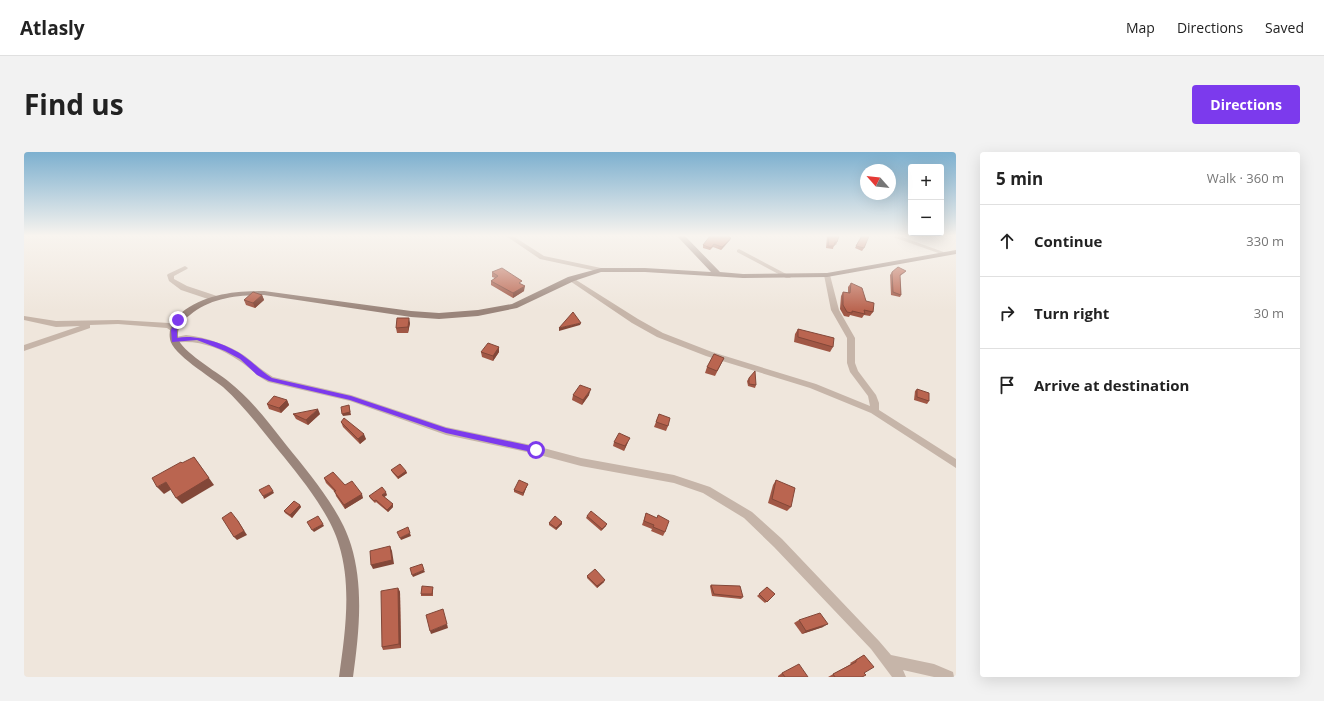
<!DOCTYPE html>
<meta charset="utf-8">
<style>
body{margin:0;font-family:"Open Sans",sans-serif;background:#f2f2f2;color:#222}
.controls{position:absolute;right:12px;top:12px;display:grid;overflow:hidden;border-radius:4px;box-shadow:0 4px 16px #0002}
.controls button{width:36px;height:36px;display:grid;place-items:center;padding:0;border:0;border-bottom:1px solid #e0e0e0;background:#fff;color:#222;font:20px sans-serif}
.compass{position:absolute;left:836px;top:12px;width:36px;height:36px;border-radius:50%;background:#fff;box-shadow:0 4px 16px #0002;rotate:297deg}
.stop{position:absolute;width:12px;height:12px;margin:-9px;border:3px solid #7c3aed;border-radius:50%;background:#fff}
.stop.end{background:#7c3aed;border-color:#fff;box-shadow:0 1px 4px #0008}
.list{margin:0;padding:0;list-style:none}
h2{display:flex;justify-content:space-between;align-items:center;height:52px;margin:0;padding:0 16px;font-size:17px}
h2 small{font-size:13px;font-weight:400;color:#767676}
.list li{display:grid;grid-template-columns:26px 1fr auto;gap:12px;align-items:center;box-sizing:border-box;height:72px;padding:0 16px;border-top:1px solid #e0e0e0}
.list b{display:block;font-size:15px;white-space:nowrap}
.list em{font-size:13px;font-style:normal;color:#767676}
.icon{flex:none;width:22px;height:22px;fill:none;stroke:currentColor;stroke-width:2;stroke-linecap:round;stroke-linejoin:round}
.map{position:relative;flex:none;width:932px;height:525px;overflow:hidden;border-radius:4px}
header{display:flex;align-items:center;gap:24px;box-sizing:border-box;height:56px;padding:0 20px;background:#fff;border-bottom:1px solid #e0e0e0}
header strong{font-size:19px}
nav{display:flex;gap:22px;margin-inline-start:auto;font-size:14px}
.intro{display:flex;align-items:center;justify-content:space-between;box-sizing:border-box;height:96px;padding:0 24px}
h1{margin:0;font-size:28px}
.button{padding:10px 18px;border-radius:4px;background:#7c3aed;color:#fff;font-size:14px;font-weight:700}
main{display:flex;gap:24px;padding:0 24px}
aside{flex:1;background:#fff;border-radius:4px;box-shadow:0 4px 16px #0002}
.map>svg:first-child{display:block}
.lines{fill:none;stroke-linecap:round;stroke-linejoin:round}
.street{fill:#c6b5a9;fill-rule:evenodd}
.secondary{fill:#9a857b;fill-rule:evenodd}
.wall{fill:#a05745}
.shaded-wall{fill:#824738}
.building{fill:#ba6550;stroke:#824738}
.route{fill:#7c3aed}
</style>
<header>
<strong>Atlasly</strong>
<nav><a>Map</a><a>Directions</a><a>Saved</a></nav>
</header>
<div class="intro"><h1>Find us</h1><a class="button">Directions</a></div>
<main>
<div class="map">
<svg width="932" height="525" viewBox="0 0 932 525">
<rect width="100%" height="100%" fill="#efe6dc"/>
<g class="lines">
<!-- street -->
<g class="street">
<polygon points="482,84 489,84 520,104 577,116 580,118 577,120 516,107"/>
<polygon points="866,84 875,84 925,102 924,103 920,103"/>
<polygon points="715,97 766,124 767,125 766,126 762,126 713,100 713,98"/>
<polygon points="161,114 164,116 163,117 150,124 150,127 163,134 193,144 193,148 187,148 157,138 145,129 143,123 144,122"/>
<polygon points="803,121 806,123 815,158 831,186 831,211 834,219 852,243 855,251 855,258 932,307 932,316 847,261 786,236 682,204 633,185 608,171 543,127 545,126 549,126 614,167 639,181 688,200 792,232 846,254 844,244 826,220 823,211 823,186 807,158 800,123"/>
<polygon points="0,164 32,169 94,168 145,171 154,178 150,181 143,176 94,172 66,173 66,176 0,199 0,193 56,174 32,175 0,168"/>
<path d="M162,183C181,185 205,193 221,204C231,212 239,219 249,225L327,243L422,275L512,294L557,306L650,323L686,335L728,360L758,387L855,489L867,503L910,512L929,520L930,525H910L879,518L882,525H868L847,497L750,395L720,366L679,341L650,331L557,314L512,302L422,283L326,249L244,230C233,224 225,215 214,208C195,195 172,187 150,191L146,188L147,186Z"/>
</g>
<!-- secondary -->
<path class="secondary" d="M653,84H661L696,120L719,122L803,121L932,98V102L803,125L719,126L621,120H577L550,129L493,156L454,164L415,167L387,165L240,143C214,143 186,146 166,163C158,169 153,175 154,186C156,198 194,221 204,229C227,247 245,271 263,294C285,321 317,359 327,393C340,435 335,482 329,525H315C321,482 328,435 315,393C307,363 275,323 255,299C237,277 220,254 199,235C187,225 148,202 146,187C144,176 150,167 157,161C181,142 211,139 240,139L387,159L415,161L454,158L488,152L544,125L577,116H621L687,120Z"/>
</g>
<!-- wall -->
<g class="wall">
<polygon points="803,84 815,84 812,93 810,92 809,97 802,96"/>
<polygon points="837,84 840,96 838,99 831,96"/>
<polygon points="707,86 706,88 697,98 689,95 686,98 679,96 679,93"/>
<polygon points="882,119 880,121 876,124 877,143 876,145 867,143 866,123 868,120"/>
<polygon points="468,120 498,133 500,139 489,146 467,133 467,129 471,126 468,125"/>
<polygon points="827,131 842,149 849,160 846,164 840,163 838,166 826,163 825,165 820,164 816,157 817,144 819,140 824,141 824,135"/>
<polygon points="238,143 240,148 231,156 222,153 220,148"/>
<polygon points="386,171 384,181 373,181 372,176"/>
<polygon points="774,177 809,195 806,200 770,190 771,182"/>
<polygon points="475,195 475,200 469,209 458,205 457,200"/>
<polygon points="700,206 691,224 681,221 683,215"/>
<polygon points="725,226 732,233 731,236 724,234 723,229"/>
<polygon points="893,237 905,249 903,252 890,248 891,239"/>
<polygon points="549,243 565,243 558,253 548,248"/>
<polygon points="263,248 265,253 257,261 245,257 243,252"/>
<polygon points="269,262 296,262 284,273 272,267"/>
<polygon points="635,262 644,274 642,279 630,275"/>
<polygon points="317,270 342,287 336,292 319,275"/>
<polygon points="590,290 604,290 600,299 589,294"/>
<polygon points="367,318 382,319 383,321 374,327 368,320"/>
<polygon points="300,326 321,333 339,346 321,357 312,344 311,340 302,331"/>
<polygon points="752,328 767,355 763,359 744,351 749,333"/>
<polygon points="504,332 503,334 499,344 490,340 490,338"/>
<polygon points="363,343 360,345 369,355 364,360 352,350 351,351 346,346 345,344"/>
<polygon points="276,353 277,355 268,366 261,361 260,359"/>
<polygon points="622,361 641,380 639,384 627,379 628,377 618,373"/>
<polygon points="563,364 582,374 577,379 562,366"/>
<polygon points="538,370 538,372 532,378 525,373 525,371"/>
<polygon points="563,424 580,430 573,436 563,426"/>
<polygon points="687,433 719,445 717,447 688,444 686,434"/>
<polygon points="743,435 751,442 741,451 733,444"/>
<polygon points="374,436 376,440 377,496 359,498 358,495"/>
<polygon points="409,437 409,444 397,444 397,442"/>
<polygon points="775,468 799,475 778,482 770,471"/>
<polygon points="840,503 840,521 838,525 804,525 827,512 826,511"/>
<polygon points="758,521 784,525 754,525 754,524"/>
</g>
<!-- shaded-wall -->
<g class="shaded-wall">
<polygon points="707,86 706,88 697,98 698,95"/>
<polygon points="501,134 500,139 489,146 489,141"/>
<polygon points="238,143 240,148 231,156 229,151"/>
<polygon points="385,166 386,171 384,181 384,175"/>
<polygon points="557,171 556,173 535,179 535,176"/>
<polygon points="475,195 475,200 469,209 469,204"/>
<polygon points="567,237 565,243 558,253 559,248"/>
<polygon points="263,248 265,253 257,261 255,256"/>
<polygon points="325,253 327,263 319,264 318,262"/>
<polygon points="294,257 296,262 284,273 282,268"/>
<polygon points="340,282 342,287 336,292 334,287"/>
<polygon points="606,286 604,290 600,299 601,294"/>
<polygon points="170,305 190,333 158,352 152,346"/>
<polygon points="382,319 383,321 374,327 374,325"/>
<polygon points="142,330 148,337 140,342 133,335"/>
<polygon points="504,332 503,334 499,344 499,341"/>
<polygon points="249,339 250,341 240,347 239,344"/>
<polygon points="362,340 363,343 359,346 358,343"/>
<polygon points="338,342 339,346 321,357 320,353"/>
<polygon points="369,352 369,355 364,360 363,358"/>
<polygon points="276,353 277,355 268,366 266,363"/>
<polygon points="214,369 223,383 213,388 210,385"/>
<polygon points="538,370 538,372 532,378 532,376"/>
<polygon points="299,372 300,374 290,380 288,378"/>
<polygon points="583,372 582,374 577,379 578,377"/>
<polygon points="386,381 387,384 377,388 376,386"/>
<polygon points="366,394 368,399 370,412 349,417 347,413"/>
<polygon points="400,418 401,420 389,425 388,423"/>
<polygon points="581,428 580,430 573,436 573,434"/>
<polygon points="374,436 376,440 377,496 375,492"/>
<polygon points="423,472 424,476 407,482 406,479"/>
<polygon points="804,472 799,475 778,482 782,479"/>
</g>
<!-- building -->
<g class="building">
<polygon points="686,84 704,84 707,86 698,95 690,92 687,96 679,93"/>
<polygon points="805,84 815,84 813,90 811,90 810,94 804,94"/>
<polygon points="838,84 845,84 840,96 832,94"/>
<polygon points="874,115 882,119 876,123 877,143 869,140 868,120"/>
<polygon points="478,116 498,129 495,131 501,134 489,141 467,129 474,124 468,120"/>
<polygon points="827,131 838,136 842,149 850,151 849,160 840,158 841,162 828,159 828,161 823,160 819,153 819,140 826,141"/>
<polygon points="229,140 238,143 229,151 220,148"/>
<polygon points="549,160 557,171 535,176"/>
<polygon points="373,166 385,166 384,175 372,176"/>
<polygon points="774,177 810,186 809,195 774,185"/>
<polygon points="464,191 475,195 469,204 457,200"/>
<polygon points="690,202 700,206 693,219 683,215"/>
<polygon points="731,219 732,233 725,232 725,226"/>
<polygon points="556,233 567,237 559,248 549,243"/>
<polygon points="893,237 905,241 905,249 893,245"/>
<polygon points="250,244 263,248 255,256 243,252"/>
<polygon points="325,253 326,260 318,262 317,255"/>
<polygon points="294,257 282,268 269,262"/>
<polygon points="635,262 646,266 644,274 632,270"/>
<polygon points="320,266 340,282 334,287 317,270"/>
<polygon points="595,281 606,286 601,294 590,290"/>
<polygon points="170,305 185,326 152,346 142,330 133,335 128,326 157,310 158,311"/>
<polygon points="376,312 382,319 374,325 367,318"/>
<polygon points="309,320 321,333 328,329 338,342 320,353 310,339 312,339 300,326"/>
<polygon points="495,328 504,332 499,341 490,338"/>
<polygon points="752,328 771,336 767,355 748,347"/>
<polygon points="245,333 249,339 239,344 235,338"/>
<polygon points="358,335 362,340 358,343 369,352 363,358 352,348 350,349 345,344"/>
<polygon points="270,349 276,353 266,363 260,359"/>
<polygon points="567,359 583,372 578,377 563,364"/>
<polygon points="207,360 214,369 220,379 210,385 198,366"/>
<polygon points="622,361 633,366 634,363 645,369 641,380 629,375 630,373 620,369"/>
<polygon points="294,364 299,372 288,378 283,370"/>
<polygon points="531,364 538,370 532,376 525,371"/>
<polygon points="384,375 386,381 376,386 373,380"/>
<polygon points="366,394 368,408 347,413 346,399"/>
<polygon points="398,412 400,418 388,423 386,416"/>
<polygon points="571,417 581,428 573,434 563,424"/>
<polygon points="687,433 716,434 719,445 690,442"/>
<polygon points="398,434 409,435 408,442 397,442"/>
<polygon points="743,435 751,442 743,450 735,442"/>
<polygon points="374,436 375,492 358,495 357,439"/>
<polygon points="419,457 423,472 406,479 402,463"/>
<polygon points="796,461 804,472 782,479 775,468"/>
<polygon points="840,503 850,515 840,521 842,523 838,525 811,525 809,522 832,510 832,508"/>
<polygon points="775,512 784,525 761,525 758,521"/>
</g>
<!-- sky -->
<linearGradient id="sky" x2="0" y2="1"><stop stop-color="#7db0cf"/><stop offset="0.53" stop-color="#f8f4ef"/><stop offset="1" stop-color="#f8f4ef" stop-opacity="0"/></linearGradient>
<rect width="932" height="158" fill="url(#sky)"/>
<!-- route -->
<path class="route" d="M153,167L157,168L153,178V186C173,182 204,192 221,205C231,212 238,220 248,226L327,244L422,276L512,295L516,298L512,301L422,281L326,248L245,229L233,223L216,207L201,199L173,188L148,190L147,178Z"/>
</svg>
<div class="controls">
<button>+</button>
<button>−</button>
</div>
<svg class="compass" viewBox="-18 -18 36 36"><path d="M0-13l5 13h-10z" fill="#e53935"/><path d="M0 13l5-13h-10z" fill="#767676"/></svg>
<div class="stop" style="left:512px;top:298px"></div>
<div class="stop end" style="left:154px;top:168px"></div>
</div>
<aside>
<h2>5 min<small>Walk · 360 m</small></h2>
<ul class="list">
<li><svg class="icon" aria-label="ahead" viewBox="0 0 24 24"><path d="M12 20V5M6 11l6-6 6 6"/></svg><div><b>Continue</b></div><em>330 m</em></li>
<li><svg class="icon" aria-label="right" viewBox="0 0 24 24"><path d="M7 20v-9h11M14 6l5 5-5 5"/></svg><div><b>Turn right</b></div><em>30 m</em></li>
<li><svg class="icon" aria-label="arrive" viewBox="0 0 24 24"><path d="M6 21V4h12l-3 4 3 4H6"/></svg><div><b>Arrive at destination</b></div></li>
</ul>
</aside>
</main>
